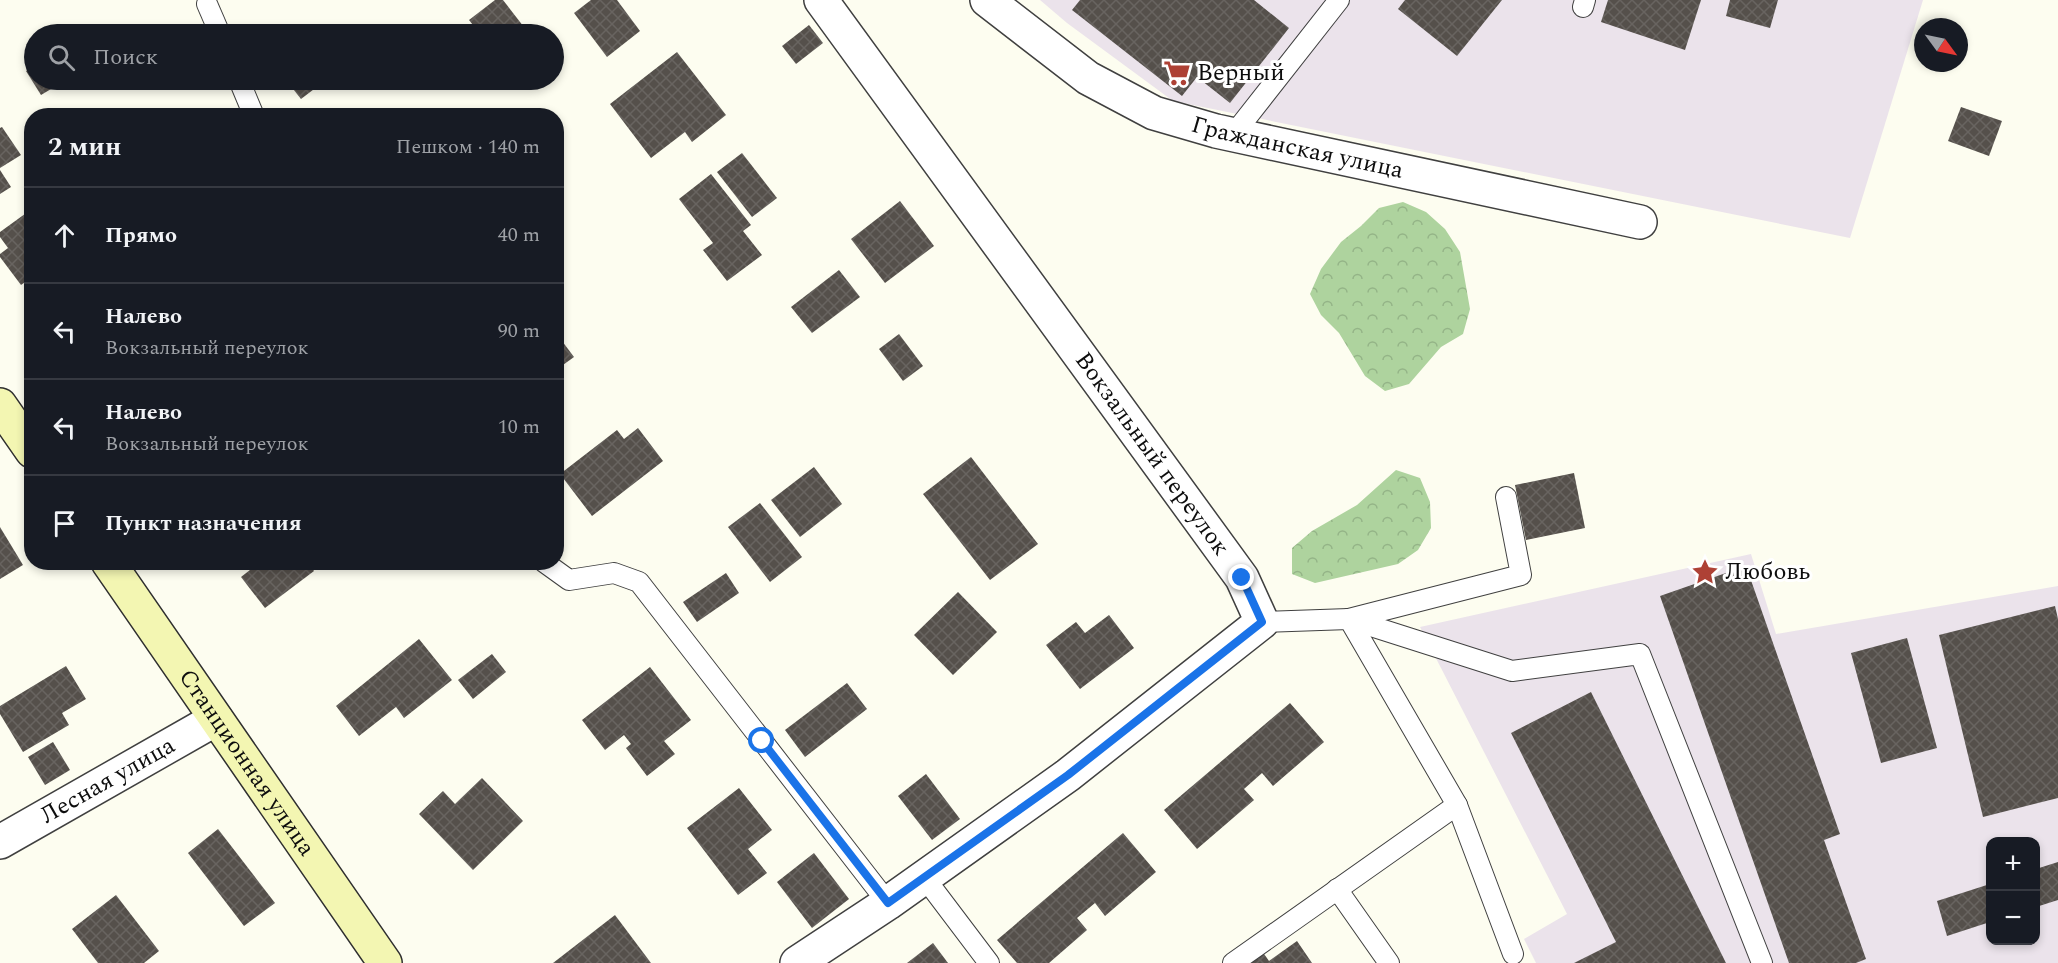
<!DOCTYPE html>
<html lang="ru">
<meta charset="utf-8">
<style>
body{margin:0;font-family:Spectral,serif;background:#20242c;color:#f1f3f6}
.controls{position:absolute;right:18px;bottom:18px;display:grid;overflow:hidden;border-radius:12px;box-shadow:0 3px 9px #0003}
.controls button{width:54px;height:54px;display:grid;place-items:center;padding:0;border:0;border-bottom:2px solid #363941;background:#171b24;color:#f1f3f6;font:30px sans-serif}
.compass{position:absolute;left:1914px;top:18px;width:54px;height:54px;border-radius:50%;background:#171b24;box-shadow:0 3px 9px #0003;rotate:123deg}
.stop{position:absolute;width:18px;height:18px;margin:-14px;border:4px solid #1a73e8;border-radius:50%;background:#fff}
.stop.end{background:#1a73e8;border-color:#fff;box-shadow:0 2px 6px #0008}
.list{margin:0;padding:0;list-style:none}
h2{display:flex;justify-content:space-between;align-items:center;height:78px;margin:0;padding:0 24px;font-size:26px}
h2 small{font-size:20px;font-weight:400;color:#9ea1a6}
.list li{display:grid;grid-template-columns:39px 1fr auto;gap:18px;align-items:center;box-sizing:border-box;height:96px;padding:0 24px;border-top:2px solid #363941}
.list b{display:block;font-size:22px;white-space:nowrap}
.list p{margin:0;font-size:20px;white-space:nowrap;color:#9ea1a6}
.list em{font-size:20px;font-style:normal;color:#9ea1a6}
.icon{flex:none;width:33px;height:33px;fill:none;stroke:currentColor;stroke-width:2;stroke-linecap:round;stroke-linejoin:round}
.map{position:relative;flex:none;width:2058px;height:963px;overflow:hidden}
.search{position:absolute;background:#171b24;box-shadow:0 3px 9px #0003;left:24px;top:24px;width:540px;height:66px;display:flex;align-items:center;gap:15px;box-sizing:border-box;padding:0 21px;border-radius:33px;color:#9ea1a6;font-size:22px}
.panel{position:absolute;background:#171b24;box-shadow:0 3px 9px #0003;left:24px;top:108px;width:540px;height:462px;border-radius:24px}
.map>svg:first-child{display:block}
.industrial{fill:#ebe3eb;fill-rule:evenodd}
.forest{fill:url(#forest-crowns)}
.building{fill:url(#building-cross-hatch)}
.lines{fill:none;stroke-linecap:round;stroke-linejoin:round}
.lane-casing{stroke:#404040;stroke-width:22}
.street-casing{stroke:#404040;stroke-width:36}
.secondary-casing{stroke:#2f2f2f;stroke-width:36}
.lane{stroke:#fff;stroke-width:20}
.street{stroke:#fff;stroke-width:33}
.secondary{stroke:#f3f6b2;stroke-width:33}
.route{stroke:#1a73e8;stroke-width:8}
.labels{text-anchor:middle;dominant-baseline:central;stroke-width:6;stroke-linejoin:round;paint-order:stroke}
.poi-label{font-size:24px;fill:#0d0d0d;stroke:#fff;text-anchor:start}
.street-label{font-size:24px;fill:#0d0d0d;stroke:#fff}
</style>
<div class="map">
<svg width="2058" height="963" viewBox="0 0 2058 963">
<defs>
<pattern id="forest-crowns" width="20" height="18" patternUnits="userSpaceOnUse" patternTransform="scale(1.5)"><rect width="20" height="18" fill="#aed39e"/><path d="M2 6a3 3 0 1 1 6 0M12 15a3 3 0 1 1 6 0" fill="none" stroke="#94b487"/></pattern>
<pattern id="building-cross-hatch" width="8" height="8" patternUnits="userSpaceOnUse" patternTransform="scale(1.5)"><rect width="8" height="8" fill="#55504b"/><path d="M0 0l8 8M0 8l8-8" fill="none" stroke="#686460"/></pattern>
</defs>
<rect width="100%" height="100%" fill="#fdfdf0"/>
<!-- industrial -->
<g class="industrial">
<polygon points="1040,0 1923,0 1850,238 1173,101 1067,23"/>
<path d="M1751,554L1776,634L2058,586V963H1536L1524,939L1567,914L1420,627ZM1990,842H2036V940H1990Z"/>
</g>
<!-- forest -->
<g class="forest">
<polygon points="1403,202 1426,212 1445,229 1460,252 1470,309 1463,334 1441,347 1409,384 1385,391 1365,376 1339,333 1321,315 1310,294 1321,269 1341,242 1361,226 1379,208"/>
<polygon points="1396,470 1420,478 1430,502 1431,528 1418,550 1398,564 1315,583 1292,574 1292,548 1312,531 1357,505"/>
</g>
<!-- building -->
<g class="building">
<polygon points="495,0 503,0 527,31 523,34 480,34 469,20"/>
<polygon points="591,0 617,0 640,31 607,57 574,13"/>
<polygon points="1080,0 1254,0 1289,28 1230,103 1197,77 1182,96 1072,10"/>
<polygon points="1405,0 1502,0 1457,56 1398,9"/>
<polygon points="1608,0 1701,0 1685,50 1601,22"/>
<polygon points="1730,0 1778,0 1770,28 1726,16"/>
<polygon points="809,25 823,43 796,64 782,46"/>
<polygon points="677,52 726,115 692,142 685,132 651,158 610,104"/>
<polygon points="34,66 34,80 66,80 41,95 26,71"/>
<polygon points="286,80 326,80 301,99"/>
<polygon points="1961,107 2002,121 1989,156 1948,141"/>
<polygon points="2,127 21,155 0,168 0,128"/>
<polygon points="742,153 777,198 752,217 717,172"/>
<polygon points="0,170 11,187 0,194"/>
<polygon points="711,174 751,225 743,231 762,255 727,281 703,250 713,243 679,199"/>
<polygon points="900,201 934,246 885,283 851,239"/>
<polygon points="29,211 32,214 32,277 21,285 0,257 0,254 8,248 0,237 0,232"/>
<polygon points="839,270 860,297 812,333 791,307"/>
<polygon points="556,333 574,357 556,370"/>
<polygon points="899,334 923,366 903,381 879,349"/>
<polygon points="638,428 663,461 592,516 560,474 617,430 624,439"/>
<polygon points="971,457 1038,544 990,580 923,494"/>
<polygon points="814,467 842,504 800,537 771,500"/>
<polygon points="1574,473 1585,528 1526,540 1515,485"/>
<polygon points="760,503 802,557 770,582 728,527"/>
<polygon points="0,527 23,565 0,579"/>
<polygon points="260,562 308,562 314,571 265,608 241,577"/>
<polygon points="1746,566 1840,834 1824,840 1866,959 1856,963 1789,963 1660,596"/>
<polygon points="726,573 739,593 697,622 683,602"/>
<polygon points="958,592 997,632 953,675 914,635"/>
<polygon points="2055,606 2058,619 2058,798 1983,817 1939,635"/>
<polygon points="1109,615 1134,648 1080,689 1046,645 1076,622 1085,633"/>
<polygon points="1907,638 1937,748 1881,763 1851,653"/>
<polygon points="419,639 452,680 404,718 396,707 359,736 336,706"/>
<polygon points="492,654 506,672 473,699 458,680"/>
<polygon points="66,666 86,699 62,713 69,725 23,752 0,714 0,706"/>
<polygon points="650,667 691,720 664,741 675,754 647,776 626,748 631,744 624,735 605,750 582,720"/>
<polygon points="847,683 867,709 805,757 785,730"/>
<polygon points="1591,692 1726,963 1574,963 1616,942 1511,733"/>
<polygon points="1290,703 1324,742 1273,786 1262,773 1244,789 1254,800 1197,849 1164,810"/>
<polygon points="53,742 70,770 45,785 28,757"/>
<polygon points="926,774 960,819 932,840 898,796"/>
<polygon points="482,778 523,821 473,870 419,814 443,791 455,804"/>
<polygon points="739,788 772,830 748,849 767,873 738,895 687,828"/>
<polygon points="218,829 275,903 244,926 188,853"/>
<polygon points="1123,833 1156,872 1105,916 1095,903 1077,918 1087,930 1049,963 1017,963 997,940"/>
<polygon points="814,853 849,899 812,928 777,882"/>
<polygon points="2058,862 2058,900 2036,907 2036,869"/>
<polygon points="1990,884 1990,922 1947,936 1937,901"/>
<polygon points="116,895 159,951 144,963 98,963 72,929"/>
<polygon points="615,915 651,963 553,963"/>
<polygon points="1297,941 1312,963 1246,963 1262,951 1269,961"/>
<polygon points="933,943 948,963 907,963"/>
</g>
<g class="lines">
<defs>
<g id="lane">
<polyline points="207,4 220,34"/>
<polyline points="1583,7 1585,0"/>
<polyline points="239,80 254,116"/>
<polyline points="1233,135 1339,0"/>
<polyline points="544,562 569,580 614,573 639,582 888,903"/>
<polyline points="1349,619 1512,671 1640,654 1762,963"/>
<polyline points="1349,619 1521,575 1506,497"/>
<polyline points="1262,622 1349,619 1457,805 1513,954"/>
<polyline points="924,877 989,963"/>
<polyline points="1337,889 1389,963"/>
<polyline points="1233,963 1457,805"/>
</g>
<g id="street">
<path id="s1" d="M987,0L1088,78L1154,113L1216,131L1640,222"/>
<path id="s2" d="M0,842L216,719"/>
<polyline points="797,963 888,903 1068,775 1262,622 1242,578 821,0"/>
</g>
<g id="secondary">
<polyline points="0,405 32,451"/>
<path id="s3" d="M108,562L385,963"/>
</g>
</defs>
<!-- lane casing -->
<use href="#lane" class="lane-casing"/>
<!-- street casing -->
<use href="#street" class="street-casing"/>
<!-- secondary casing -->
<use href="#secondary" class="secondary-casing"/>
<!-- lane -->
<use href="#lane" class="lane"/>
<!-- street -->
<use href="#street" class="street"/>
<!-- secondary -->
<use href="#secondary" class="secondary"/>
</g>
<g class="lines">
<!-- route -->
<polyline class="route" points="762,741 888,903 1068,775 1262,622 1242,578"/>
</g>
<!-- icons -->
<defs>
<symbol id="supermarket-bare" viewBox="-9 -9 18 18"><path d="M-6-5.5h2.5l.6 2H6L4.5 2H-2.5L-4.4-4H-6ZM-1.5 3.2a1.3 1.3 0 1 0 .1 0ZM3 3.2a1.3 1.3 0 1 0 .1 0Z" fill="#ae4135" stroke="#fff" stroke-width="2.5" paint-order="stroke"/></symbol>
<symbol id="sight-bare" viewBox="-9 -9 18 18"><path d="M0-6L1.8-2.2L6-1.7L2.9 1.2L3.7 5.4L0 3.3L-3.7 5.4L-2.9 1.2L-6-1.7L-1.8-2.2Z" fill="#ae4135" stroke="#fff" stroke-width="2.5" paint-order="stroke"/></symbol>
</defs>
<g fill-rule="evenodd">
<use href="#supermarket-bare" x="1158" y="54" width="38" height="38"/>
<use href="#sight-bare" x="1686" y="553" width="38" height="38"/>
</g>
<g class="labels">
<!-- poi labels -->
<g class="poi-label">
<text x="1197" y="73">Верный</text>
<text x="1725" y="572">Любовь</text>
</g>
<!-- street labels -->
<g class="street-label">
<text stroke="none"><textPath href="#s1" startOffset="350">Гражданская улица</textPath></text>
<text transform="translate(1152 454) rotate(54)">Вокзальный переулок</text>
<text stroke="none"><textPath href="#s3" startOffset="244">Станционная улица</textPath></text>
<text stroke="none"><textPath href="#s2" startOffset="124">Лесная улица</textPath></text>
</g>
</g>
</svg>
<div class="controls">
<button>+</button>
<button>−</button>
</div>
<svg class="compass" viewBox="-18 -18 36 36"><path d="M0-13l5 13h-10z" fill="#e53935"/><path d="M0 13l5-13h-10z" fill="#9ea1a6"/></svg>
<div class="stop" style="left:762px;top:741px"></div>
<div class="stop end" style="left:1242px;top:578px"></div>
<div class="search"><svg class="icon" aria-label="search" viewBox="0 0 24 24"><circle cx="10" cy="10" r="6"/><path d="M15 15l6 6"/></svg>Поиск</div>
<section class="panel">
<h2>2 мин<small>Пешком · 140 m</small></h2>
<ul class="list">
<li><svg class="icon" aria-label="ahead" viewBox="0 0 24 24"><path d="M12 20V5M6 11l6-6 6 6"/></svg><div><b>Прямо</b></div><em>40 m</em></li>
<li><svg class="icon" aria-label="left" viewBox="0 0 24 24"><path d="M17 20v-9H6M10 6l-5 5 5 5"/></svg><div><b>Налево</b><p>Вокзальный переулок</p></div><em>90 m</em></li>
<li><svg class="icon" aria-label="left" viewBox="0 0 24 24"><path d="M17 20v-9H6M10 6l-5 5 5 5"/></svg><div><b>Налево</b><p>Вокзальный переулок</p></div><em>10 m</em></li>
<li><svg class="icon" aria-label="arrive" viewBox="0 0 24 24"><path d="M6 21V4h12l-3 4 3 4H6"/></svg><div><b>Пункт назначения</b></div></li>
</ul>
</section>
</div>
